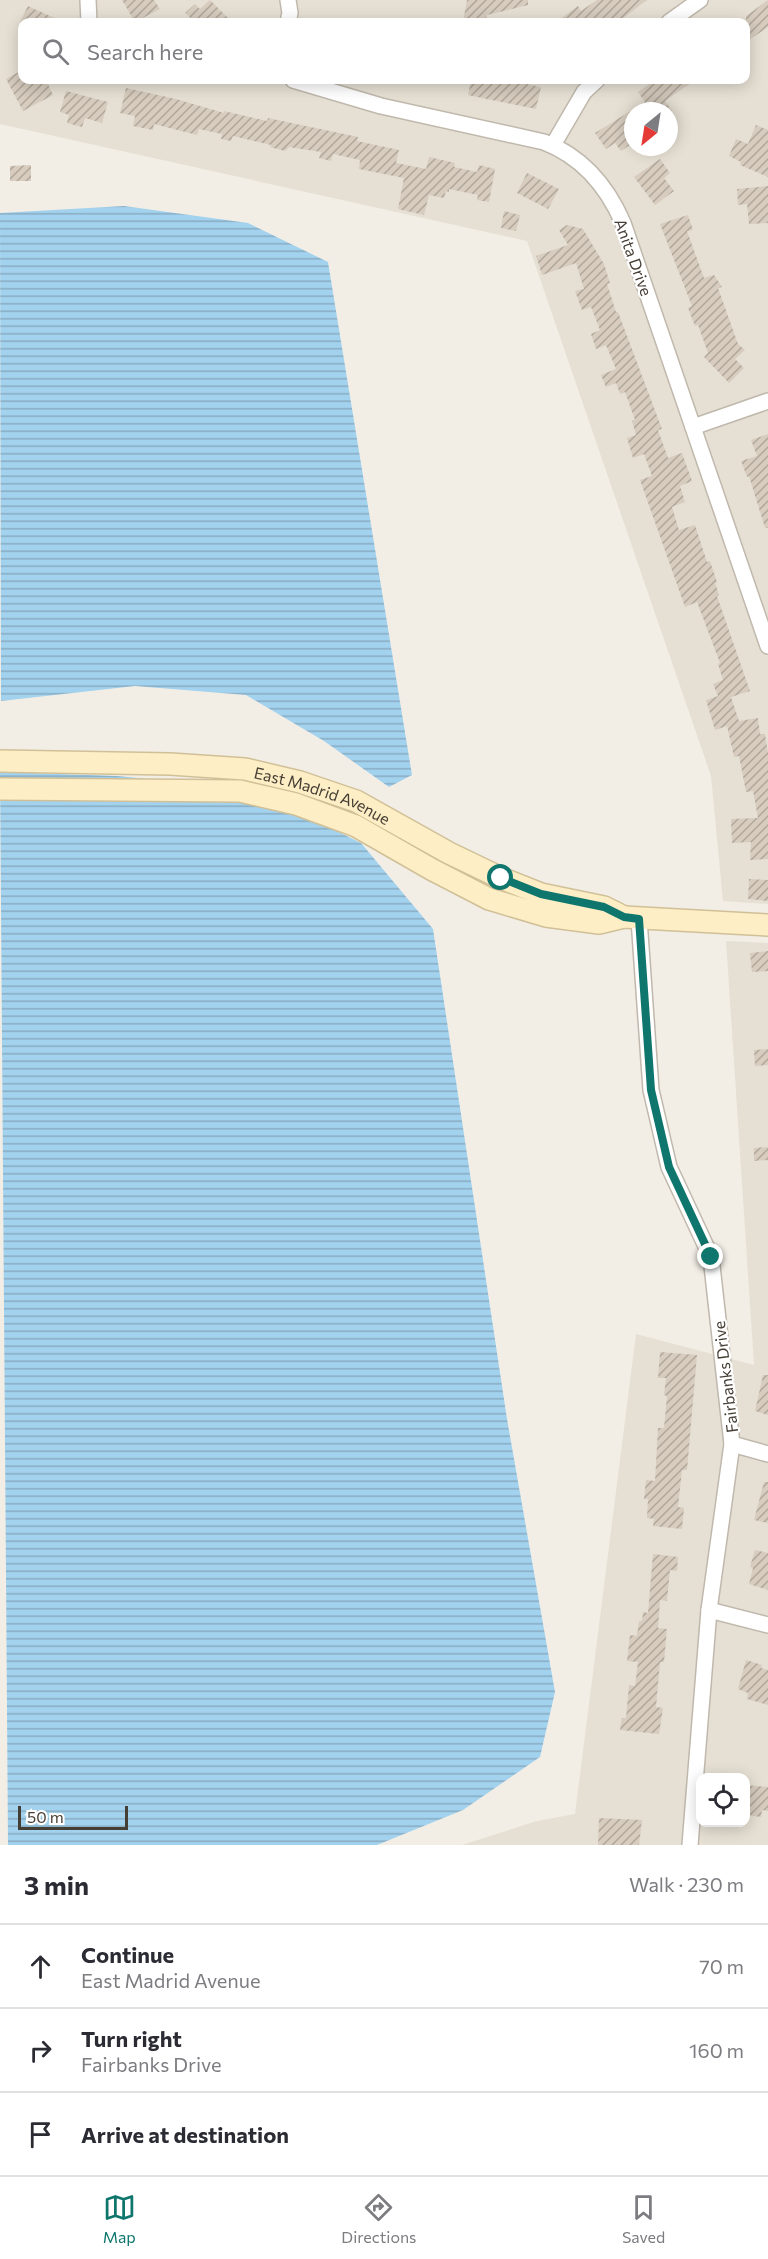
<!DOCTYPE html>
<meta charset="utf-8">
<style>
body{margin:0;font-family:Commissioner,sans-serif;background:#f7f7f7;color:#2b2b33}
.controls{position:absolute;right:18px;bottom:18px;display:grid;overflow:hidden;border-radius:12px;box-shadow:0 3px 15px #0003}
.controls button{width:54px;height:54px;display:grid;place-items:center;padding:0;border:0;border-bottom:2px solid #e1e1e2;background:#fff;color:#2b2b33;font:30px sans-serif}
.compass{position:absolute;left:624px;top:102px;width:54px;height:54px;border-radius:50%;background:#fff;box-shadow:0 3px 15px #0003;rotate:210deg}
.scale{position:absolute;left:18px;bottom:15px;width:110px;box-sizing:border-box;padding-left:6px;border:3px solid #453e35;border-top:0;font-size:16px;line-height:21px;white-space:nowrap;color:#453e35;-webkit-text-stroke:4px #fff;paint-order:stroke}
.stop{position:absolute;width:18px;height:18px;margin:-14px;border:4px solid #0f766e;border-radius:50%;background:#fff}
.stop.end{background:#0f766e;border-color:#fff;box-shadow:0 2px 6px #0008}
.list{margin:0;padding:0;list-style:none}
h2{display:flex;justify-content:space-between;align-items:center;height:78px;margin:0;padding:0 24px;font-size:26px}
h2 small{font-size:20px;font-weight:400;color:#7c7c81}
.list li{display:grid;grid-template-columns:39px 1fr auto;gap:18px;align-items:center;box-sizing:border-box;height:84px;padding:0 24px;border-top:2px solid #e1e1e2}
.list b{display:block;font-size:22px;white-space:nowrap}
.list p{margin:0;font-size:20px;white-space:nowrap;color:#7c7c81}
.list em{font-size:20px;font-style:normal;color:#7c7c81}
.icon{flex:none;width:33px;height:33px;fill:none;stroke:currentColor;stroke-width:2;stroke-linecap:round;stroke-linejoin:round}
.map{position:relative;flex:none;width:768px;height:1845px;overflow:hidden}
.search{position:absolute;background:#fff;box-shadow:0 3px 15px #0003;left:18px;right:18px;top:18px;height:66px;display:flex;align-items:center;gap:15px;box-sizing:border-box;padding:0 21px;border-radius:12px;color:#7c7c81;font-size:22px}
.sheet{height:330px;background:#fff}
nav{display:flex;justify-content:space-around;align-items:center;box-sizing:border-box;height:84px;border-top:2px solid #e1e1e2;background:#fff;font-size:16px;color:#7c7c81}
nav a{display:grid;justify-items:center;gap:3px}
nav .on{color:#0f766e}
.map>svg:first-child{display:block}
.residential{fill:#e6e0d4;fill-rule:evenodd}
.water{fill:url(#water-rules)}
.building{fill:url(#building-hatch)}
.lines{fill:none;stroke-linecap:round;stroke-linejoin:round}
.street-casing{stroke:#c0b8ac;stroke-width:18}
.secondary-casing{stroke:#d1c097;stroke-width:24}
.street{stroke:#fff;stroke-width:15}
.secondary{stroke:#fdeec5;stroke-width:21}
.route{stroke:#0f766e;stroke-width:8}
.labels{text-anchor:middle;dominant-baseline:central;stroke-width:4.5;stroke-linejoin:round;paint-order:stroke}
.street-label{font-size:16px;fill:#453e35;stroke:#fff}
</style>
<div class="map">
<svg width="768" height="1845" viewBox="0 0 768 1845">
<defs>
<pattern id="water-rules" width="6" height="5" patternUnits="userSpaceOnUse" patternTransform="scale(1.5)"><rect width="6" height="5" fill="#a3d2ee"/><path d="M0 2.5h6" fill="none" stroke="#87acc2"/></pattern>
<pattern id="building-hatch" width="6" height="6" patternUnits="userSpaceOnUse" patternTransform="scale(1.5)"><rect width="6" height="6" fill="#d7ccbe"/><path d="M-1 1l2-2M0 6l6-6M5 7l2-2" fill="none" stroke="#b0a79b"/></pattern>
</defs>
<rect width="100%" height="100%" fill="#f2eee6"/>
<!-- residential -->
<g class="residential">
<path d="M0,0H768V904L723,901L711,776L527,241L0,124ZM22,22H746V80H22ZM633,111H669V147H633Z"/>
<path d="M726,941L768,943V1845H462L537,1821L575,1814L636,1334L754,1365ZM700,1778H746V1822H700Z"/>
</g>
<!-- water -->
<g class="water">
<polygon points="124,206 248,223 328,262 412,775 389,787 324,741 246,695 135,686 1,701 0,213"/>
<polygon points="0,772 117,776 251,789 361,843 433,929 507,1419 555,1692 540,1757 463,1810 377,1845 8,1845"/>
</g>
<!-- building -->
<g class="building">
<polygon points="122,0 154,0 160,9 135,22"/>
<polygon points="210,0 232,22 195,22 185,13 195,4 200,9"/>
<polygon points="467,0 528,0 528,5 487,15 485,22 463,22"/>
<polygon points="597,0 647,0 618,22 556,22 578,6 581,11"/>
<polygon points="768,0 768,27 746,42 746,16"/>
<polygon points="28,6 63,22 20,22"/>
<polygon points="22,70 22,80 46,80 53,95 23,111 6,79"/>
<polygon points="471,80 523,80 522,83 541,87 536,109 468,95"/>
<polygon points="655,80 695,80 665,101 672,111 633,111 633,143 621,151 615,143 606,149 595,133 645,102 638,92"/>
<polygon points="126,88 176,99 224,113 224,111 267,121 268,118 358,137 357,141 399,150 396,163 426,169 429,157 455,163 454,167 477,172 479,165 495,169 489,202 477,200 478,195 449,189 449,192 446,191 444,198 429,195 424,215 398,209 404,178 359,169 360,160 333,154 331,161 319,158 321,152 289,147 285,151 270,147 271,145 233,136 231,141 221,139 222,134 199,129 197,135 154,124 153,130 133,126 135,116 120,113"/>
<polygon points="66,91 108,102 102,123 85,118 82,127 67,123 69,115 60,112"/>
<polygon points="756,125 768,130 768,177 740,165 741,162 729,156 736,139 748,144"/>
<polygon points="660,159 670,173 664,178 674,191 655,205 634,177"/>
<polygon points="31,165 31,181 10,181 10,166"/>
<polygon points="527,173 559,189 548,209 517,193"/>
<polygon points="768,186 768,223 749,224 747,204 738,205 737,189"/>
<polygon points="504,211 520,215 516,231 501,228"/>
<polygon points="688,215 693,230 687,231 704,278 714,275 722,287 718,288 738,344 745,350 735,359 744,368 729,383 704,357 708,353 698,325 695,326 688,308 692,306 660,224"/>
<polygon points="567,225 583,229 604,264 610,283 607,284 616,312 618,312 653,405 662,429 658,430 668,458 682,453 692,481 680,486 685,502 672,507 679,530 695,525 707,562 710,561 717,582 715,583 719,595 717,596 750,691 731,697 739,721 758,718 760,734 765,734 768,753 768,859 750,860 751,842 732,843 731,819 758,818 753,791 746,792 739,756 734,757 727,726 715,730 706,700 718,696 713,684 723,680 718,664 720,663 697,602 685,607 640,480 652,476 644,454 633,458 627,438 636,435 632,421 635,420 625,392 620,394 616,383 606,387 601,375 616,369 606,345 596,349 591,334 600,330 591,307 582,310 575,291 584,289 576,263 542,275 536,256 568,245 559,230"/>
<polygon points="768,434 768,528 765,528 749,476 747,477 741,461 757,456 751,440"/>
<polygon points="749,879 768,880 768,901 748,899"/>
<polygon points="768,951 768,971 752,972 750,953"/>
<polygon points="768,1049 768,1065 755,1066 754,1050"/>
<polygon points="768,1147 768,1160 754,1161 754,1148"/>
<polygon points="660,1352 697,1355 687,1470 682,1470 678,1507 684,1508 682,1529 653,1526 654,1519 647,1518 648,1499 644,1499 646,1480 655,1481 658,1428 664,1428 667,1396 664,1395 666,1378 658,1378"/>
<polygon points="763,1375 768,1375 768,1415 755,1411"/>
<polygon points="764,1482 768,1482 768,1523 754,1520"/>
<polygon points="755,1550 768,1553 768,1590 749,1584 753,1568 750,1567"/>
<polygon points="653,1554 678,1557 677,1571 670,1570 667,1601 660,1600 658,1628 667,1629 664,1662 660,1662 656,1707 663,1708 659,1734 620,1730 622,1718 626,1718 629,1685 635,1686 638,1662 627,1661 630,1635 637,1636 639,1621 642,1621 643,1612 648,1613"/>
<polygon points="746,1660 762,1665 761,1668 768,1670 768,1705 747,1699 748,1693 738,1689"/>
<polygon points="746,1785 768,1787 768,1811 762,1810 761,1817 746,1815"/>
<polygon points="599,1818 642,1820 639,1845 598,1845"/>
</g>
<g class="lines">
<defs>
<g id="street">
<polyline points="88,0 89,22"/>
<polyline points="288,22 290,13 288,0"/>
<polyline points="669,22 700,0"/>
<path d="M293,80L381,106L544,142C583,157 607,186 623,223L768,646"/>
<polyline points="553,145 584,92 597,80"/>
<polyline points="693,427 768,401"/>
<polyline points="639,919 651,1090 669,1167 711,1257 732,1444 709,1610 690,1845"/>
<polyline points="732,1444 768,1454"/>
<polyline points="709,1610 768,1625"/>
</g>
<g id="secondary">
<path id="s1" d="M0,761L170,764L245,769L300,782L356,801L449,853L501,878L541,894L604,907L624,917"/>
<polyline points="0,789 240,791 296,804 356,826 431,869 489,899 546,916 599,923 624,917 768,925"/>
</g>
</defs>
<!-- street casing -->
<use href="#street" class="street-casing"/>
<!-- secondary casing -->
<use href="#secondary" class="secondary-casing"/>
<!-- street -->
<use href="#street" class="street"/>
<!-- secondary -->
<use href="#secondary" class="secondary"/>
</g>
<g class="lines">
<!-- route -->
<polyline class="route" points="501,878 541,894 604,907 624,917 639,919 651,1090 669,1167 711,1257"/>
</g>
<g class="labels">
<!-- street labels -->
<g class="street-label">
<text transform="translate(634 257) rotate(70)">Anita Drive</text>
<text stroke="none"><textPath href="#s1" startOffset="327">East Madrid Avenue</textPath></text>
<text transform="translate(725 1377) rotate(-97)">Fairbanks Drive</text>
</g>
</g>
</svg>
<div class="controls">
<button><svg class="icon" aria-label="locate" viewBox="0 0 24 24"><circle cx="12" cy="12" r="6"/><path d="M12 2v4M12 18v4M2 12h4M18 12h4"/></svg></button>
</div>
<svg class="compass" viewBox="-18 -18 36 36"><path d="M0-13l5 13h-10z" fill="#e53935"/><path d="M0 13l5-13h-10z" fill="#7c7c81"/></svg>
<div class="scale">50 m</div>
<div class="stop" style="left:501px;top:878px"></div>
<div class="stop end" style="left:711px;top:1257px"></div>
<div class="search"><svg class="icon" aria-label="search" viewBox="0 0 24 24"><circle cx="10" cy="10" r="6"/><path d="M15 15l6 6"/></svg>Search here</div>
</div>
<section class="sheet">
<h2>3 min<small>Walk · 230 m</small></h2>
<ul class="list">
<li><svg class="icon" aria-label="ahead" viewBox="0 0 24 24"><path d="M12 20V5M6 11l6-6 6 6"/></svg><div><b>Continue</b><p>East Madrid Avenue</p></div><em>70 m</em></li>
<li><svg class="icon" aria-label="right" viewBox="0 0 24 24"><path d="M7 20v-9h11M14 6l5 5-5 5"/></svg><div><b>Turn right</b><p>Fairbanks Drive</p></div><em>160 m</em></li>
<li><svg class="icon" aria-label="arrive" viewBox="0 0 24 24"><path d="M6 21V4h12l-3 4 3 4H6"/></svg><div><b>Arrive at destination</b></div></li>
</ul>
</section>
<nav>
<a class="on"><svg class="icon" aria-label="map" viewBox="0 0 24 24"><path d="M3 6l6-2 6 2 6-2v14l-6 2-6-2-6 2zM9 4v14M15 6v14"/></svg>Map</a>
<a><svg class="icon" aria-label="directions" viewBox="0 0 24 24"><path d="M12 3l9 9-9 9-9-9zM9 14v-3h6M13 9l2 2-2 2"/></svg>Directions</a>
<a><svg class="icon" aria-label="saved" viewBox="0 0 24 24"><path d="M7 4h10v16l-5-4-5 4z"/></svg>Saved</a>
</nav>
